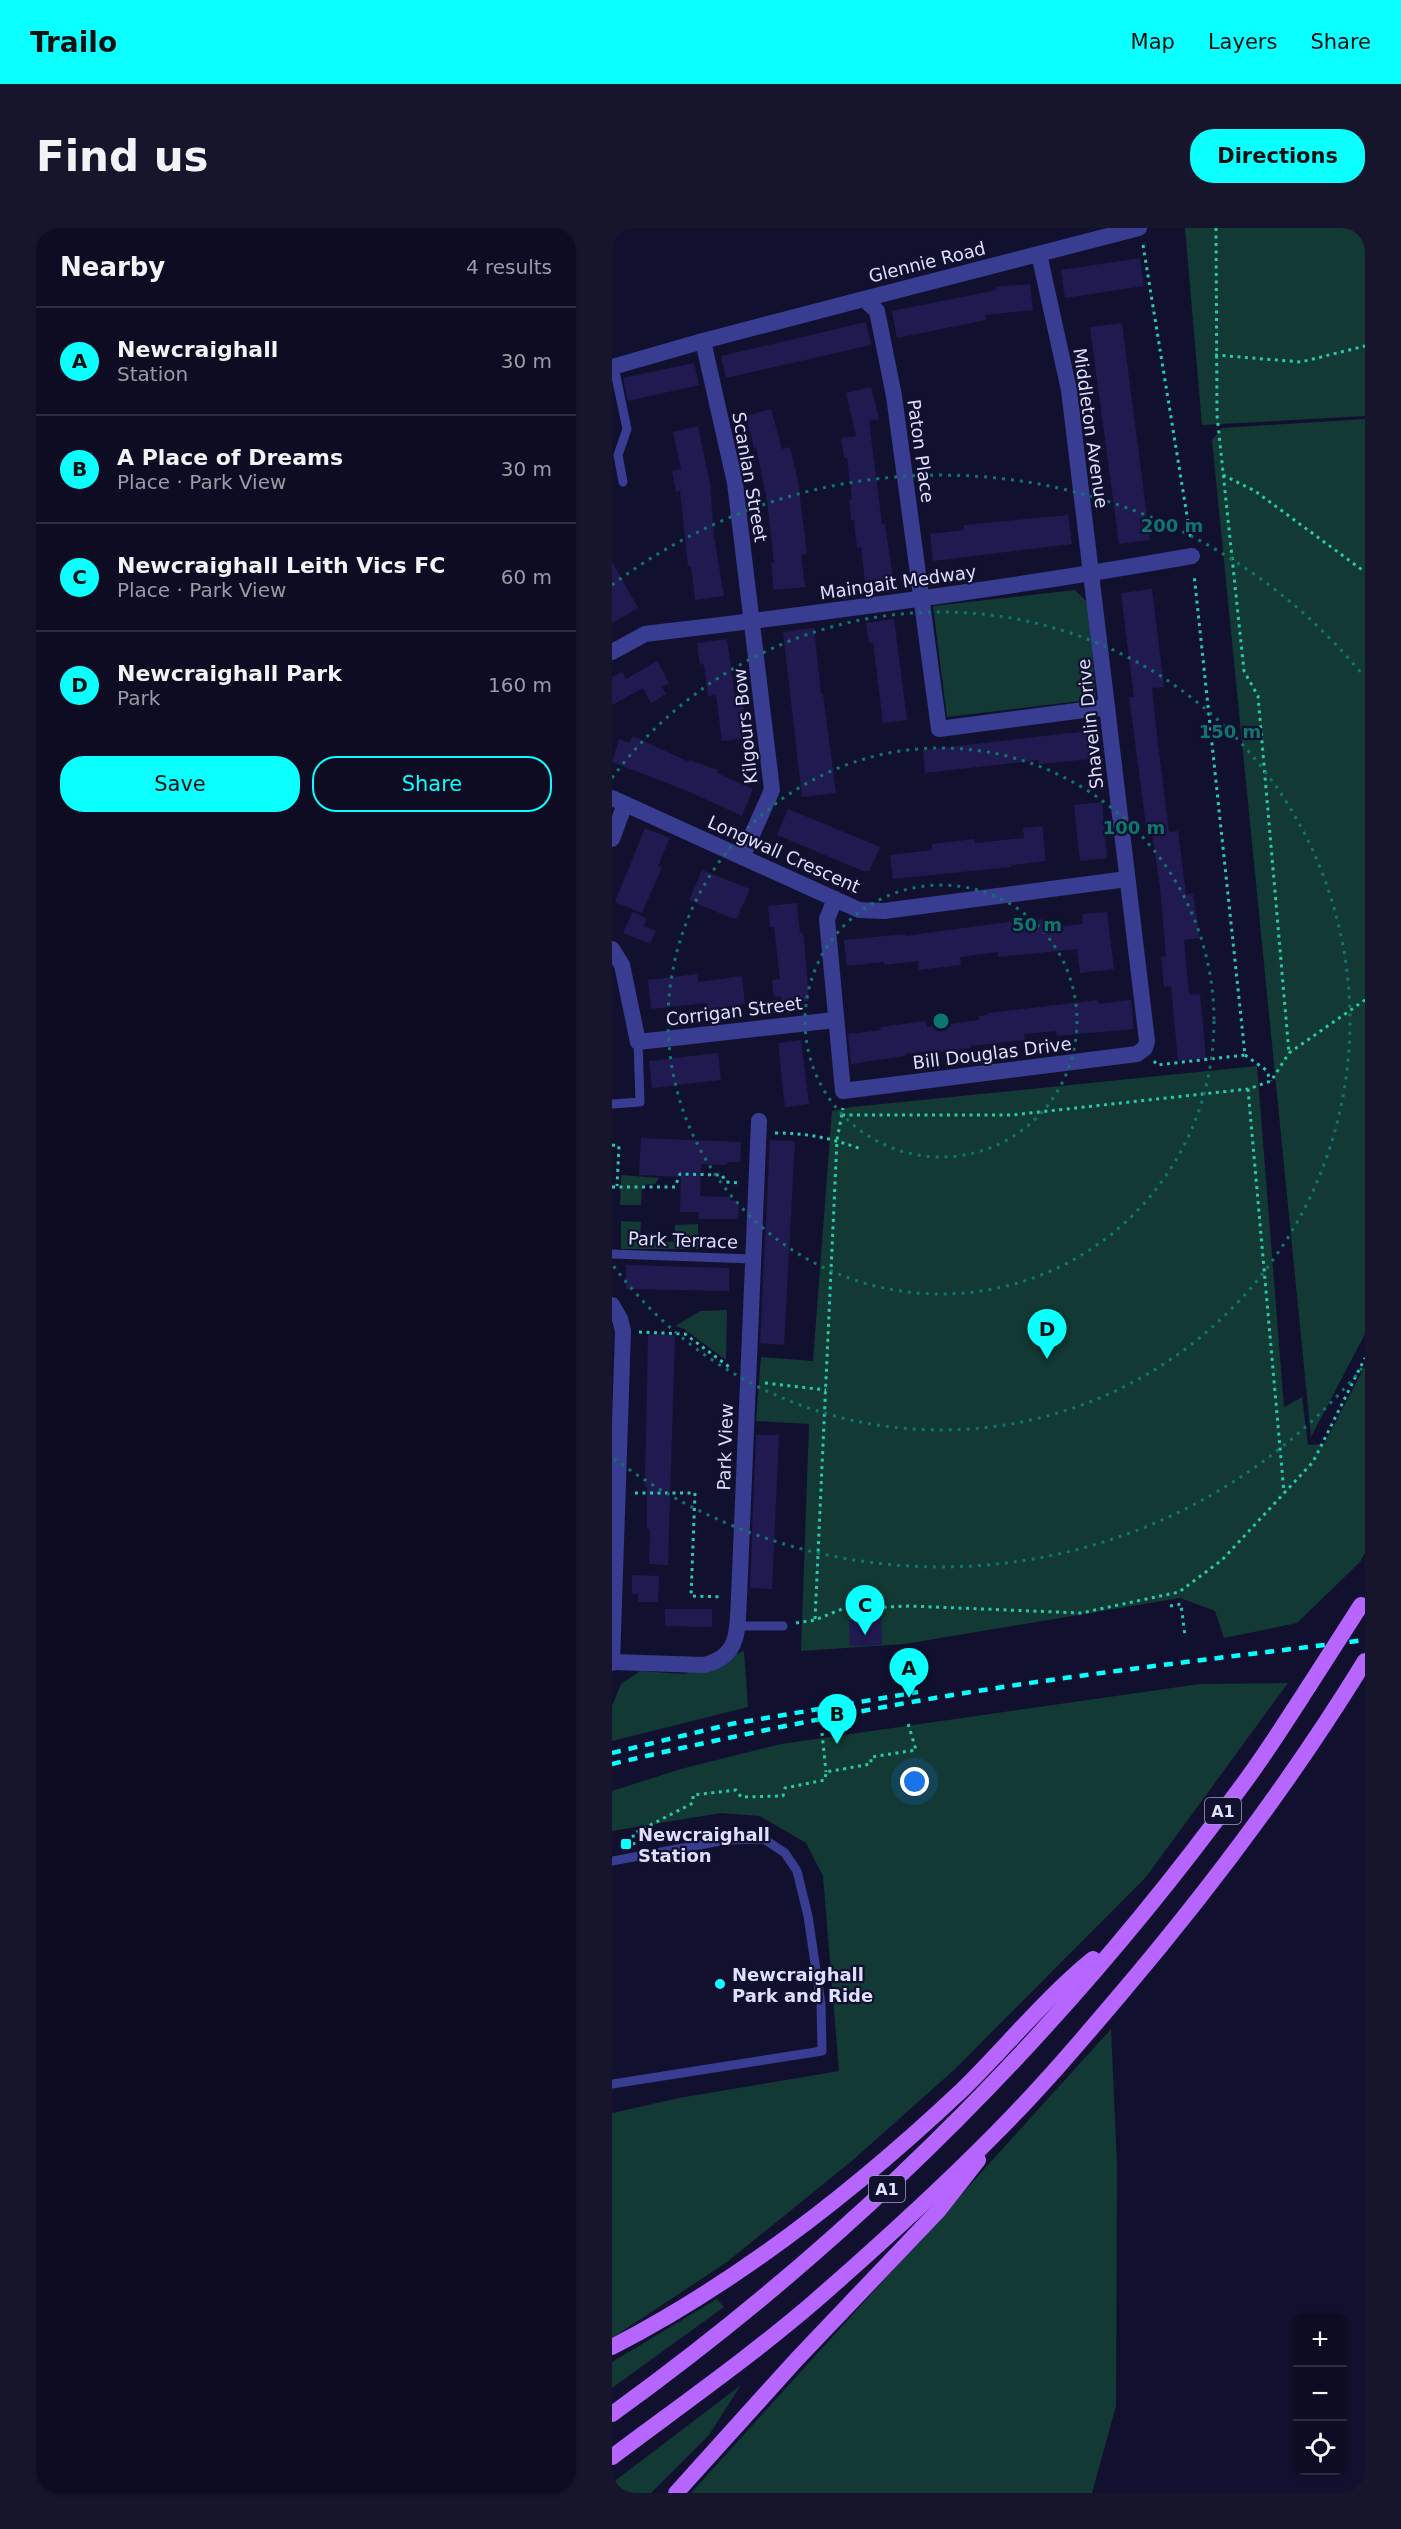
<!DOCTYPE html>
<meta charset="utf-8">
<style>
body{margin:0;font-family:"DejaVu Sans",sans-serif;background:#17152b;color:#f1f3f6}
.controls{position:absolute;right:18px;bottom:18px;display:grid;overflow:hidden;border-radius:12px;box-shadow:0 2px 4px #0004}
.controls button{width:54px;height:54px;display:grid;place-items:center;padding:0;border:0;border-bottom:2px solid #2e2c41;background:#0e0c23;color:#f1f3f6;font:30px sans-serif}
.you{position:absolute;left:303px;top:1554px;width:21px;height:21px;margin:-15px;border:4px solid #fff;border-radius:50%;background:#1a73e8;box-shadow:0 0 0 9px #1a73e833}
.badge{display:grid;place-items:center;width:39px;height:39px;border-radius:50%;background:#0affff;color:#111;font-size:20px;font-weight:700}
.pin{position:absolute;translate:-50% -50px;filter:drop-shadow(0 2px 3px #0008)}
.pin::after{content:'';position:absolute;top:32px;width:21px;height:18px;background:inherit;clip-path:polygon(0 0,100% 0,50% 100%)}
.list{margin:0;padding:0;list-style:none}
h2{display:flex;justify-content:space-between;align-items:center;height:78px;margin:0;padding:0 24px;font-size:26px}
h2 small{font-size:20px;font-weight:400;color:#9b9ba6}
.list li{display:grid;grid-template-columns:39px 1fr auto;gap:18px;align-items:center;box-sizing:border-box;height:108px;padding:0 24px;border-top:2px solid #2e2c41}
.list b{display:block;font-size:22px;white-space:nowrap}
.list p{margin:0;font-size:20px;white-space:nowrap;color:#9b9ba6}
.list em{font-size:20px;font-style:normal;color:#9b9ba6}
.actions{display:flex;gap:12px;padding:18px 24px}
.actions a{flex:1;padding:14px 0;border:2px solid #0affff;border-radius:24px;text-align:center;font-size:21px;color:#0affff}
.actions .main{background:#0affff;color:#111}
.icon{flex:none;width:33px;height:33px;fill:none;stroke:currentColor;stroke-width:2;stroke-linecap:round;stroke-linejoin:round}
.map{position:relative;flex:none;width:753px;height:2265px;overflow:hidden;border-radius:24px}
header{display:flex;align-items:center;gap:36px;box-sizing:border-box;height:84px;padding:0 30px;background:#0affff;color:#111}
header strong{font-size:28px}
nav{display:flex;gap:33px;margin-inline-start:auto;font-size:21px}
.intro{display:flex;align-items:center;justify-content:space-between;box-sizing:border-box;height:144px;padding:0 36px}
h1{margin:0;font-size:42px}
.button{padding:15px 27px;border-radius:24px;background:#0affff;color:#111;font-size:21px;font-weight:700}
main{display:flex;gap:36px;padding:0 36px}
aside{flex:1;background:#0e0c23;border-radius:24px;box-shadow:0 2px 4px #0004}
.map>svg:first-child{display:block}
.green{fill:#123934}
.building{fill:#201a51}
.lines{fill:none;stroke-linecap:round;stroke-linejoin:round}
.path{stroke:#27c9af;stroke-width:3;stroke-dasharray:3 4.5;stroke-linecap:butt}
.service{stroke:#383d91;stroke-width:9}
.minor{stroke:#383d91;stroke-width:16}
.primary{stroke:#b665ff;stroke-width:16}
.rail{stroke:#0affff;stroke-width:4.5;stroke-dasharray:9 8;stroke-linecap:butt}
.primary-bridge{stroke:#b665ff;stroke-width:16}
.ring{fill:none;stroke:#0f766e;stroke-width:3;stroke-dasharray:3 6}
.poi-dot{fill:#0affff;stroke:#12102f;stroke-width:2}
.labels{text-anchor:middle;dominant-baseline:central;stroke-width:4.5;stroke-linejoin:round;paint-order:stroke}
.shield{fill:#12102f;stroke:#a1a0c1;stroke-width:1.5}
.shield-label{font-size:16px;font-weight:bold;fill:#dedeff}
.street-label{font-size:18px;fill:#dedeff;stroke:#12102f}
.poi-label{font-size:18px;font-weight:bold;fill:#dedeff;stroke:#12102f;text-anchor:start}
.centre{fill:#0f766e;stroke:#12102f;stroke-width:3}
.ring-label{font-size:18px;text-anchor:middle;font-weight:bold;fill:#0f766e;stroke:#12102f;stroke-width:4.5;stroke-linejoin:round;paint-order:stroke}
</style>
<header>
<strong>Trailo</strong>
<nav><a>Map</a><a>Layers</a><a>Share</a></nav>
</header>
<div class="intro"><h1>Find us</h1><a class="button">Directions</a></div>
<main>
<aside>
<h2>Nearby<small>4 results</small></h2>
<ul class="list">
<li><span class="badge">A</span><div><b>Newcraighall</b><p>Station</p></div><em>30 m</em></li>
<li><span class="badge">B</span><div><b>A Place of Dreams</b><p>Place · Park View</p></div><em>30 m</em></li>
<li><span class="badge">C</span><div><b>Newcraighall Leith Vics FC</b><p>Place · Park View</p></div><em>60 m</em></li>
<li><span class="badge">D</span><div><b>Newcraighall Park</b><p>Park</p></div><em>160 m</em></li>
</ul>
<div class="actions"><a class="main">Save</a><a>Share</a></div>
</aside>
<div class="map">
<svg width="753" height="2265" viewBox="0 0 753 2265">
<rect width="100%" height="100%" fill="#12102f"/>
<!-- green -->
<g class="green">
<polygon points="573,0 753,0 753,188 590,197"/>
<polygon points="753,191 753,1106 699,1209 600,212 610,200"/>
<polygon points="463,362 476,375 484,471 335,489 321,378"/>
<polygon points="645,838 672,1179 690,1169 696,1217 712,1216 753,1138 753,1325 748,1334 685,1395 612,1410 603,1383 568,1370 293,1416 189,1423 197,1196 144,1193 149,1129 201,1133 220,883 240,879"/>
<polygon points="9,947 47,950 43,956 30,957 29,977 8,977"/>
<polygon points="9,993 29,994 28,1013 62,1014 63,997 86,996 86,1021 9,1021"/>
<polygon points="115,1082 114,1132 72,1101 63,1098 88,1083"/>
<polygon points="132,1423 136,1479 0,1513 0,1478 9,1456 28,1443 71,1446"/>
<polygon points="676,1455 534,1649 343,1841 241,1932 115,2034 0,2110 0,1885 67,1870 227,1843 211,1648 194,1615 148,1588 109,1585 0,1603 0,1563 69,1541 169,1516 588,1456"/>
<polygon points="499,1801 505,1936 504,2178 480,2265 79,2265"/>
<polygon points="105,2071 112,2079 0,2160 0,2134"/>
<polygon points="129,2157 97,2207 39,2265 0,2265 0,2255"/>
</g>
<!-- building -->
<g class="building">
<polygon points="528,30 532,58 453,70 449,42"/>
<polygon points="418,56 421,82 373,87 374,92 285,110 280,83 385,62 384,59"/>
<polygon points="254,94 259,117 114,150 109,128"/>
<polygon points="510,95 538,312 507,316 478,99"/>
<polygon points="82,135 87,157 16,173 11,150"/>
<polygon points="259,159 267,191 257,193 270,296 273,296 281,350 253,354 249,319 245,320 242,292 239,292 237,272 240,271 235,230 232,230 229,210 244,208 234,165"/>
<polygon points="159,181 170,221 178,219 186,253 195,326 189,327 193,359 162,362 159,335 162,335 155,273 144,219 142,220 134,188"/>
<polygon points="86,198 98,256 102,309 112,368 83,372 79,338 76,338 68,263 64,264 60,243 69,241 61,204"/>
<polygon points="456,287 460,316 321,333 318,306 352,302 352,297"/>
<polygon points="0,334 26,380 0,395"/>
<polygon points="540,361 552,459 540,460 546,516 557,604 566,603 574,666 581,666 585,690 587,710 572,712 577,767 588,766 594,830 566,833 559,758 552,759 549,729 554,728 548,660 539,598 534,598 532,582 517,469 522,469 509,365"/>
<polygon points="282,391 295,492 271,495 261,414 257,415 254,395"/>
<polygon points="202,400 209,466 211,466 224,565 190,569 171,404"/>
<polygon points="115,411 124,476 131,475 135,510 110,513 104,467 96,468 92,436 88,437 85,415"/>
<polygon points="45,433 57,455 50,459 54,466 39,475 31,460 0,477 0,449 10,444 14,451"/>
<polygon points="476,503 479,531 427,536 427,532 313,545 311,522"/>
<polygon points="21,508 77,534 78,532 106,542 105,545 141,561 130,588 78,564 0,534 7,511 17,515"/>
<polygon points="490,574 495,630 468,633 462,577"/>
<polygon points="176,581 268,619 257,643 251,643 165,607"/>
<polygon points="430,598 434,633 399,637 399,639 281,651 278,627 320,622 320,616 362,611 363,615 412,610 411,600"/>
<polygon points="33,600 58,610 46,638 50,639 30,685 3,674"/>
<polygon points="90,642 138,661 125,690 119,690 77,672"/>
<polygon points="185,675 188,705 191,704 193,722 197,773 170,777 169,768 162,769 160,752 168,751 162,699 158,699 156,678"/>
<polygon points="21,684 35,690 32,698 44,703 38,716 11,705"/>
<polygon points="495,684 502,741 468,745 465,721 386,729 386,724 348,729 349,737 307,742 306,733 272,737 272,734 235,738 232,712 293,706 293,708 403,693 434,691 435,700 471,696 470,686"/>
<polygon points="85,746 86,754 130,748 133,776 96,781 95,775 39,781 36,752"/>
<polygon points="486,772 487,776 519,772 522,801 445,808 444,803 412,806 413,812 359,818 359,820 337,823 327,824 327,822 293,826 293,828 239,836 236,806 269,802 268,799 314,793 315,799 367,792 367,788 376,787 376,785"/>
<polygon points="189,812 197,876 173,879 166,815"/>
<polygon points="106,825 109,852 40,860 37,833"/>
<polygon points="29,910 129,914 128,934 115,934 114,937 89,936 88,968 119,969 118,972 127,973 126,991 87,991 87,984 68,984 69,949 27,947"/>
<polygon points="158,912 183,913 172,1117 148,1115"/>
<polygon points="14,1037 117,1040 117,1063 14,1061"/>
<polygon points="36,1106 63,1107 56,1337 37,1336 38,1301 35,1301 35,1259 33,1259"/>
<polygon points="144,1207 167,1207 160,1361 138,1360"/>
<polygon points="20,1347 47,1348 46,1374 26,1374 26,1366 20,1366"/>
<polygon points="53,1381 100,1381 100,1399 53,1398"/>
<polygon points="269,1390 270,1417 238,1418 237,1392"/>
</g>
<g class="lines">
<!-- path -->
<g class="path">
<polyline points="604,0 605,187 632,443 646,468 677,825"/>
<polyline points="531,17 579,312"/>
<polyline points="603,127 689,134 753,118"/>
<polyline points="611,247 643,263 753,344"/>
<polyline points="633,827 654,842 659,853"/>
<polyline points="542,833 545,837 633,827 582,346"/>
<polyline points="636,861 672,1265"/>
<polyline points="230,887 400,887 636,861 659,853 677,825 753,772"/>
<path d="M163,905C195,905 219,910 249,921"/>
<polyline points="0,917 7,918 5,958"/>
<polyline points="0,959 63,959 68,946 110,947 114,954 128,955"/>
<polyline points="27,1104 73,1106 120,1141"/>
<polyline points="153,1155 214,1162"/>
<polyline points="23,1265 83,1265 79,1368 111,1369"/>
<polyline points="558,1378 569,1376 573,1408"/>
<polyline points="203,1391 225,912 231,880"/>
<polyline points="184,1395 203,1392 230,1381 297,1378 469,1385 567,1364 610,1332 701,1234 753,1130"/>
<polyline points="210,1505 214,1544"/>
<polyline points="22,1617 21,1606 81,1575 81,1567 124,1562 129,1569 171,1568 173,1560 213,1552 214,1544 259,1536 259,1529 304,1522 295,1492"/>
</g>
<!-- service -->
<g class="service">
<polyline points="2,139 15,201 6,227 11,254"/>
<polyline points="0,876 28,874 26,814"/>
<polyline points="0,1026 140,1031"/>
<polyline points="125,1398 171,1398"/>
<polyline points="0,1633 114,1612 152,1611 173,1625 185,1643 196,1688 209,1776 210,1823 0,1856"/>
</g>
<!-- minor -->
<g class="minor">
<polyline points="252,71 527,0"/>
<polyline points="91,113 123,255 160,562 130,629"/>
<polyline points="0,139 91,113 252,71 265,83 282,168 327,501 495,479"/>
<path d="M0,424L33,406L49,404C227,383 404,359 580,328"/>
<polyline points="0,570 247,682 272,683 515,651"/>
<polyline points="0,611 13,576"/>
<polyline points="223,671 215,691 231,863 525,826 533,820 535,813 457,162 427,26"/>
<polyline points="0,721 10,737 26,814 223,792"/>
<polyline points="0,1077 8,1091 11,1103 0,1435"/>
<path d="M0,1434L92,1437C129,1428 125,1401 127,1369L147,893"/>
</g>
<!-- primary -->
<g class="primary">
<path d="M0,2119C128,2053 245,1961 350,1862C394,1819 433,1770 481,1731"/>
<path d="M0,2186C243,2011 452,1801 629,1559C653,1527 675,1492 697,1458"/>
<path d="M0,2229C68,2178 138,2129 202,2074C265,2019 327,1963 385,1904C428,1861 468,1814 507,1768C597,1662 680,1552 753,1433"/>
<polyline points="64,2265 185,2131 326,1983 366,1932"/>
</g>
<!-- rail -->
<g class="rail">
<polyline points="0,1525 119,1496 306,1464"/>
<path d="M0,1536C97,1513 195,1493 294,1475C446,1448 600,1431 753,1412"/>
</g>
<!-- primary-bridge -->
<polyline class="primary-bridge" points="697,1458 749,1377"/>
</g>
<!-- distance rings -->
<g class="ring">
<circle cx="329" cy="793" r="136"/>
<circle cx="329" cy="793" r="273"/>
<path d="M0 550A409 409 0 1 1 0 1036"/>
<path d="M750 1140A546 546 0 0 1 0 1229M0 357A546 546 0 0 1 750 446"/>
</g>
<!-- markers -->
<g class="poi-dot">
<rect x="8" y="1610" width="12" height="12" rx="3"/>
<circle cx="108" cy="1756" r="6"/>
</g>
<g class="labels">
<!-- shield labels -->
<g class="shield">
<rect x="593" y="1570" width="36" height="26" rx="4.5"/>
<rect x="257" y="1948" width="36" height="26" rx="4.5"/>
</g>
<g class="shield-label">
<text x="611" y="1583">A1</text>
<text x="275" y="1961">A1</text>
</g>
<!-- street labels -->
<g class="street-label">
<text transform="translate(315 34) rotate(-14)">Glennie Road</text>
<text transform="translate(479 200) rotate(82)">Middleton Avenue</text>
<text transform="translate(309 223) rotate(82)">Paton Place</text>
<text transform="translate(138 249) rotate(80)">Scanlan Street</text>
<text transform="translate(286 354) rotate(-8)">Maingait Medway</text>
<text transform="translate(478 496) rotate(-96)">Shavelin Drive</text>
<text transform="translate(133 498) rotate(-96)">Kilgours Bow</text>
<text transform="translate(172 626) rotate(24)">Longwall Crescent</text>
<text transform="translate(122 783) rotate(-7)">Corrigan Street</text>
<text transform="translate(380 825) rotate(-7)">Bill Douglas Drive</text>
<text transform="translate(71 1012) rotate(2)">Park Terrace</text>
<text transform="translate(113 1219) rotate(-88)">Park View</text>
</g>
<!-- poi labels -->
<g class="poi-label">
<text x="26" y="1606">Newcraighall<tspan x="26" dy="21">Station</tspan></text>
<text x="120" y="1746">Newcraighall<tspan x="120" dy="21">Park and Ride</tspan></text>
</g>
</g>
<circle cx="329" cy="793" r="9" class="centre"/>
<g class="ring-label">
<text x="560" y="304">200 m</text>
<text x="618" y="510">150 m</text>
<text x="522" y="606">100 m</text>
<text x="425" y="703">50 m</text>
</g>
</svg>
<div class="controls">
<button>+</button>
<button>−</button>
<button><svg class="icon" aria-label="locate" viewBox="0 0 24 24"><circle cx="12" cy="12" r="6"/><path d="M12 2v4M12 18v4M2 12h4M18 12h4"/></svg></button>
</div>
<div class="you"></div>
<div class="pin badge" style="left:297px;top:1470px">A</div>
<div class="pin badge" style="left:225px;top:1516px">B</div>
<div class="pin badge" style="left:253px;top:1407px">C</div>
<div class="pin badge" style="left:435px;top:1131px">D</div>
</div>
</main>
